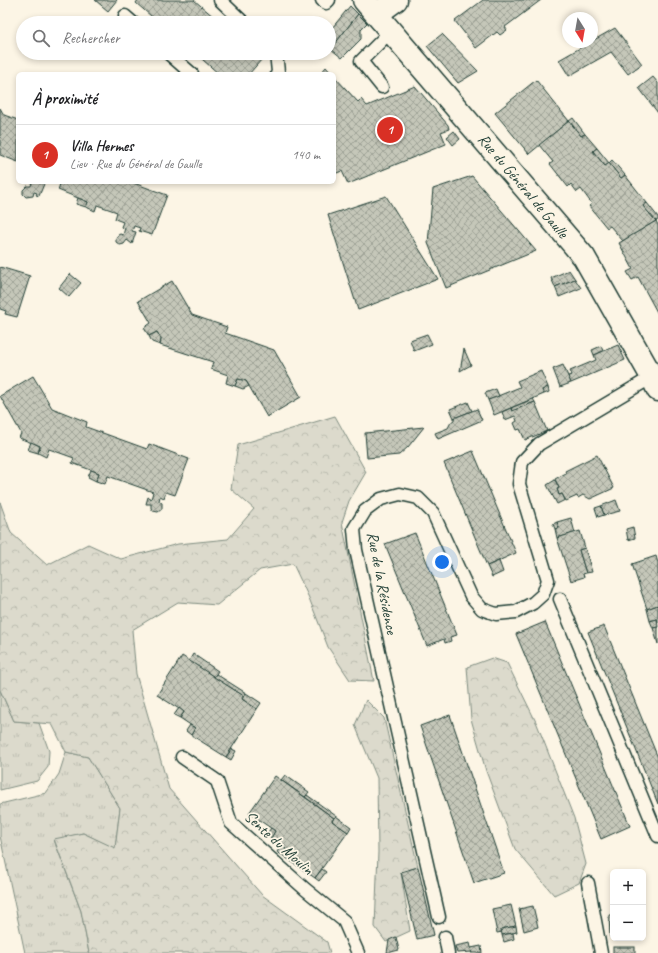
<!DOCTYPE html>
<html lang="fr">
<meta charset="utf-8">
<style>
body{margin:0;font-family:Caveat,sans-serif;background:#f6f6f6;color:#202124}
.controls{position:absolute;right:12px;bottom:12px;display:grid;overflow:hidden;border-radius:6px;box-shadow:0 2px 6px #0003}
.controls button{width:36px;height:36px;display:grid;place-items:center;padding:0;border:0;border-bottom:1px solid #e0e0e0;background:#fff;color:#202124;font:20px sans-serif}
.compass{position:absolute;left:562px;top:12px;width:36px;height:36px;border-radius:50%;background:#fff;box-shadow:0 2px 6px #0003;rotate:169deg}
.you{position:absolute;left:442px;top:562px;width:14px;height:14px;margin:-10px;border:3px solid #fff;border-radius:50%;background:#1a73e8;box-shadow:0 0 0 6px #1a73e833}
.badge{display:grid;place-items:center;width:26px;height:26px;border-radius:50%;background:#d93025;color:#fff;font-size:13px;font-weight:700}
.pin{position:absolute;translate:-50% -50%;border:2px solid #fff;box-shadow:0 1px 4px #0006}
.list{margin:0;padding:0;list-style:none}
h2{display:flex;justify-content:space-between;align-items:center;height:52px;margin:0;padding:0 16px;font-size:17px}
h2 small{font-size:13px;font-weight:400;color:#757577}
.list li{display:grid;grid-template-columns:26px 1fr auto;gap:12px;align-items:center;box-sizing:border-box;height:60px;padding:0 16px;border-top:1px solid #e0e0e0}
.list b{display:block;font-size:15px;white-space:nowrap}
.list p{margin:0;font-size:13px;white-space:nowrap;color:#757577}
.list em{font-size:13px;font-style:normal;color:#757577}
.icon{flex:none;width:22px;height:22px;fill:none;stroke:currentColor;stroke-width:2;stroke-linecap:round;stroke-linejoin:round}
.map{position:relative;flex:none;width:658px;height:953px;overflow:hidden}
.search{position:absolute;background:#fff;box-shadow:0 2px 6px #0003;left:16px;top:16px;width:320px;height:44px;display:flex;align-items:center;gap:10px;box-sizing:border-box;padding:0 14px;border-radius:22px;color:#757577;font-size:15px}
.panel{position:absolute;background:#fff;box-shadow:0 2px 6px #0003;left:16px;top:72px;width:320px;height:112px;border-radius:6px}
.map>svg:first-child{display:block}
.grass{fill:url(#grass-tufts);stroke:#7e8c80}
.forest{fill:url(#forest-crowns);stroke:#7e8c80}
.building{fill:url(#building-cross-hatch);stroke:#1f3d34}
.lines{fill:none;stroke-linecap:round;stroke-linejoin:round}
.lane-casing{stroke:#1f3d34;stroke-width:15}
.street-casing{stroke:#1f3d34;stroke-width:25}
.secondary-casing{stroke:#1f3d34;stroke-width:25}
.lane{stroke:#fcf5e5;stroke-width:12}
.street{stroke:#fcf5e5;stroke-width:22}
.secondary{stroke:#fcf5e5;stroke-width:22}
.labels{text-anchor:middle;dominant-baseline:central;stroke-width:3.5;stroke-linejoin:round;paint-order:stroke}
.street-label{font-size:16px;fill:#1f3d34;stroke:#fcf5e5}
</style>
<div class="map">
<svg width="658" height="953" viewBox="0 0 658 953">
<defs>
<pattern id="grass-tufts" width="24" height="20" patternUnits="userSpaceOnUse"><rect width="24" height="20" fill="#dcdacc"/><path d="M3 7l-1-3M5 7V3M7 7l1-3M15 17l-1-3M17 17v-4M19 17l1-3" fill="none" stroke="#bcbcb0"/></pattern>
<pattern id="forest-crowns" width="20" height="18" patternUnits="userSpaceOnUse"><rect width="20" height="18" fill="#dcdacc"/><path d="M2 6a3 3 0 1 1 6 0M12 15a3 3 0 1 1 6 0" fill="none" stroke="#bcbcb0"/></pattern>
<pattern id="building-cross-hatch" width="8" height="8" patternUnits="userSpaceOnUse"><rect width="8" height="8" fill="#c5c7b9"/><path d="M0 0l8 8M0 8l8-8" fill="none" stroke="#9fa397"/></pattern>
</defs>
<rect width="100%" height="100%" fill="#fcf5e5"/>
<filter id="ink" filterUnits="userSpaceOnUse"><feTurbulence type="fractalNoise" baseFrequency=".025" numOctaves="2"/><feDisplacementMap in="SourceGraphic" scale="8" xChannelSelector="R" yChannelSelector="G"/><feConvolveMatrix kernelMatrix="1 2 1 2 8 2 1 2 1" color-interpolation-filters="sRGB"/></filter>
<g filter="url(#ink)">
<!-- grass -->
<g class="grass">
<polygon points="0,690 14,721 39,723 49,751 48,767 37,781 0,790"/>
<polygon points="66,752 88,757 120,808 115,849 83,833 54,840 81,911 89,953 25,953 0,836 0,804 46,793 59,774"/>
</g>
<!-- forest -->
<g class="forest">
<polygon points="335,416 366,472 349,501 342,522 374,681 350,680 328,647 309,598 293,564 260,570 217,605 178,602 132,630 136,674 169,789 262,895 327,942 330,953 89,953 81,911 54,839 83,833 115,848 120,808 88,757 66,752 52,724 14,721 0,690 0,502 11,533 47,565 88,544 121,559 178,544 228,539 254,509 231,489 238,445"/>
<polygon points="492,658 507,663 537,724 574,818 586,864 579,883 554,895 515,849 486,771 471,719 467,667"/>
<polygon points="366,700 384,718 418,867 401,872 410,931 386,942 375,927 378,852 377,778 355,725"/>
</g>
<!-- building -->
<g class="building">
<polygon points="95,0 117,0 108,11"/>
<polygon points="138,0 194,0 221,23 159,23 136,3"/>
<polygon points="483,0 541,0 505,27 507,30 500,35 497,32 476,48 455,21"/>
<polygon points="350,6 358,14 335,44 330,40 336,32 332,28"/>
<polygon points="358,14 367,23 361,29 361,39 342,58 331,49"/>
<polygon points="615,28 642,64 628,74 611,52 569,76 559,60"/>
<polygon points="442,34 478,71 458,83 427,46"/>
<polygon points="195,53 256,53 262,59 249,74 219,74"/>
<polygon points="326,67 332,74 320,74"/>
<polygon points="334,76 358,102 361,99 367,106 415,86 448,125 449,129 441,132 446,144 348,184 342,171 334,174"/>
<polygon points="653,77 658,83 658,113 639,88"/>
<polygon points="536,80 569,121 529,154 495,113"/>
<polygon points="0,108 4,115 18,120 18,162 0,155"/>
<polygon points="573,118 585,134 581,136 569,121"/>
<polygon points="569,121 581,136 585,134 597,148 593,151 605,166 609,163 621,178 625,175 647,203 643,206 656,221 623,241 610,226 607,228 589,206 592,204 581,189 577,192 571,184 568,187 550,164 553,162 539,145"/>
<polygon points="454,131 460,139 453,145 447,137"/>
<polygon points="597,148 609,163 605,166 593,151"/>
<polygon points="612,160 625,175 621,178 609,163"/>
<polygon points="472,176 536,251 446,288 428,243 433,189"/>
<polygon points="32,182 40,182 44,184 39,196 36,195 37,193 34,192 33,196 26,197 23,194 23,190 27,186 31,186"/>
<polygon points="54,182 131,182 167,195 152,235 139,231 140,228 134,226 132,231 136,232 132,244 127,240 124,244 120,245 116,242 116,239 118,235 120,234 123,235 125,228 121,227 123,222 115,219 117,212 97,205 95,211 86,207 88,202 58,190 60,184"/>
<polygon points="386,196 438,279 358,310 328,215"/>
<polygon points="78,198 88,202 86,207 76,204"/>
<polygon points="647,203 658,217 658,220 656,221 643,206"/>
<polygon points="656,221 658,225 658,314 638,277 632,280 627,272 633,269 619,243"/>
<polygon points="0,267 30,276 17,317 5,314 6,311 0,309"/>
<polygon points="569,270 575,279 555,287 551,278"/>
<polygon points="70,274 81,283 69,297 59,288"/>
<polygon points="575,279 581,288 559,297 555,287"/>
<polygon points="172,281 192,315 227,327 225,333 274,350 301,397 267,417 246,381 238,379 235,386 226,383 228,375 211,369 213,362 160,345 161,339 157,332 149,336 144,328 151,323 138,301"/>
<polygon points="157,332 161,339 160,345 152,342 149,336"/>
<polygon points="427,334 432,344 414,351 410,340"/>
<polygon points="618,345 625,360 571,383 568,376 572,375 570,371 596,360 594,355"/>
<polygon points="601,346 603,351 594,355 592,350"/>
<polygon points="464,349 471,365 460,371"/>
<polygon points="563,365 571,383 560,387 553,369"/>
<polygon points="541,371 548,387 542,390 544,394 494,415 488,400 520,387 517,381"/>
<polygon points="33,376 52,408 87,422 86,427 147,449 149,444 189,459 175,495 166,492 164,498 160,496 159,501 162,503 162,509 158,512 153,511 151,508 151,504 146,504 148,497 151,499 153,492 108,476 105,484 96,481 99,473 72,463 74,458 49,449 46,457 38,453 40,446 19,438 21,433 0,396"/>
<polygon points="238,379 246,381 249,386 243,389 235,386"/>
<polygon points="548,387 549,392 544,394 542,390"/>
<polygon points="496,389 499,396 488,400 485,393"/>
<polygon points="533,399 535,402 512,411 511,408"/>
<polygon points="468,402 472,411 454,418 450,409"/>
<polygon points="535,402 547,431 525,440 520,429 517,430 514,423 517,421 515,416 505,420 502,412 511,408 512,411"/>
<polygon points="477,409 482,420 438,439 435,433 448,428 451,422 454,420 454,418"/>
<polygon points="424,427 408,447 399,455 367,458 365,433"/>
<polygon points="31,442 40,446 38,453 28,450"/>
<polygon points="473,451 516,553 487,566 444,463"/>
<polygon points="597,455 614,488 590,499 583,495 578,498 577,496 566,501 562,494 559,495 557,489 559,488 555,479 566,473 565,471"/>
<polygon points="91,470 99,473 96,481 88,477"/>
<polygon points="555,480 559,488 557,489 559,495 562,494 565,500 557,504 547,485"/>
<polygon points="616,500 620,511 604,515 601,506"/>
<polygon points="601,506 604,515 598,517 595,508"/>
<polygon points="571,518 575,533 557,538 555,529 559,528 557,522"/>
<polygon points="557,522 559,528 555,529 553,524"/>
<polygon points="633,527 635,538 628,540 626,529"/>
<polygon points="580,531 585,548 579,550 586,573 583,574 584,577 571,581 557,538"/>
<polygon points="415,533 457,635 450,637 451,641 445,643 444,639 427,646 385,544"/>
<polygon points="585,548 592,572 586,573 579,550"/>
<polygon points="656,556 658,563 658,605 647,609 632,564"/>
<polygon points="499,561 503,572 492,577 487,566"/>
<polygon points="658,605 658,623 657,619 650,621 647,609"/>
<polygon points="657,619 658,627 653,628 650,621"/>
<polygon points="545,622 630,826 601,839 516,634"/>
<polygon points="604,626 658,758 658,804 588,632"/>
<polygon points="658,627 658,644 653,628"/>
<polygon points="193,654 218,671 214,677 189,661"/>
<polygon points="182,656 244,696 242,699 257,709 226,757 191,735 195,728 180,718 184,712 157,695"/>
<polygon points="216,674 246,693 244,696 214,677"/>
<polygon points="246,693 261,703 257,709 242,699"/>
<polygon points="179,708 184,712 180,718 174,715"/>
<polygon points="450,715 504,873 474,883 420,726"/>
<polygon points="190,725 195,728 191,735 186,731"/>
<polygon points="232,749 236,751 231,760 226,757"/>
<polygon points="285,775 309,792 305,797 281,780"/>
<polygon points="275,776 334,818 332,821 348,832 315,878 282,855 286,849 271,838 275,831 249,813"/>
<polygon points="307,795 336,816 334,818 305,797"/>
<polygon points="336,816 351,827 348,832 332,821"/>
<polygon points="271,828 275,831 271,838 266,835"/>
<polygon points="282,845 286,849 282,855 277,852"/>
<polygon points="418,867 434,935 417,939 401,872"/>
<polygon points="322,869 326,872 319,881 315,878"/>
<polygon points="511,905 516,926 501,929 502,932 497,933 492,909"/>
<polygon points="533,906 538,927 524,931 519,909"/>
<polygon points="609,915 613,915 613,937 610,937"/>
<polygon points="516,926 517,932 502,935 501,929"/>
<polygon points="513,933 514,939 504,942 502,935"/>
<polygon points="396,937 399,950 387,953 389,940"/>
<polygon points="470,943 472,952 457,953 455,946"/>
<polygon points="481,946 482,953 471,953 472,952 471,948"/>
<rect x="613" y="947" width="22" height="6"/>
</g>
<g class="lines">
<defs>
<g id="lane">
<polyline points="220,0 244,23"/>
<polyline points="322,0 326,3 329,0"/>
<polyline points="125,16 133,23"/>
<polyline points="168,53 192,74"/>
<polyline points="276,53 278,72 277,74"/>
<polyline points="382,87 361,61 391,31"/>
<polyline points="560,599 658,836"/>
<polyline points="182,757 217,781 231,823 305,889 344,921 358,953"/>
<polyline points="588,883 601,953"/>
<polyline points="439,917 356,550 354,529 365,511 381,499 400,494 418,498 433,513 471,596 482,609 496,614 516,612 533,603 543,594 548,580 519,484 522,462 539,444 652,377"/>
<polyline points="445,937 448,953"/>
</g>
<polyline id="street" points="377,14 396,0"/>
<polyline id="secondary" points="364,0 584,257 652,377 658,390"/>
</defs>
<!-- lane casing -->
<use href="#lane" class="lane-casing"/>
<!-- street casing -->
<use href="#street" class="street-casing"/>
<!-- secondary casing -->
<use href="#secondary" class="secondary-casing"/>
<!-- lane -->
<use href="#lane" class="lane"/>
<!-- street -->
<use href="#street" class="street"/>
<!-- secondary -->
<use href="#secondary" class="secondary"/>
</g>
</g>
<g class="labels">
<!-- street labels -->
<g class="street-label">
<text transform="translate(523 186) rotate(50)">Rue du Général de Gaulle</text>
<text transform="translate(382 583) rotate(79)">Rue de la Résidence</text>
<text transform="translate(279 843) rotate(42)">Sente du Moulin</text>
</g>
</g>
</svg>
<div class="controls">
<button>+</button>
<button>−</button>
</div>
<svg class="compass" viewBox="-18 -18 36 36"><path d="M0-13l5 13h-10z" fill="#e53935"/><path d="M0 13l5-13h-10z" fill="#757577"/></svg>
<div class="you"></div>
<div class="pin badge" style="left:390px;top:130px">1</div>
<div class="search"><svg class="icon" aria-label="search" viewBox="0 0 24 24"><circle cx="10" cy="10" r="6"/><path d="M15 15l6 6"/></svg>Rechercher</div>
<section class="panel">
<h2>À proximité<small></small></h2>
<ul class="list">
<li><span class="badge">1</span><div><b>Villa Hermes</b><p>Lieu · Rue du Général de Gaulle</p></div><em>140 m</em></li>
</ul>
</section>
</div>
